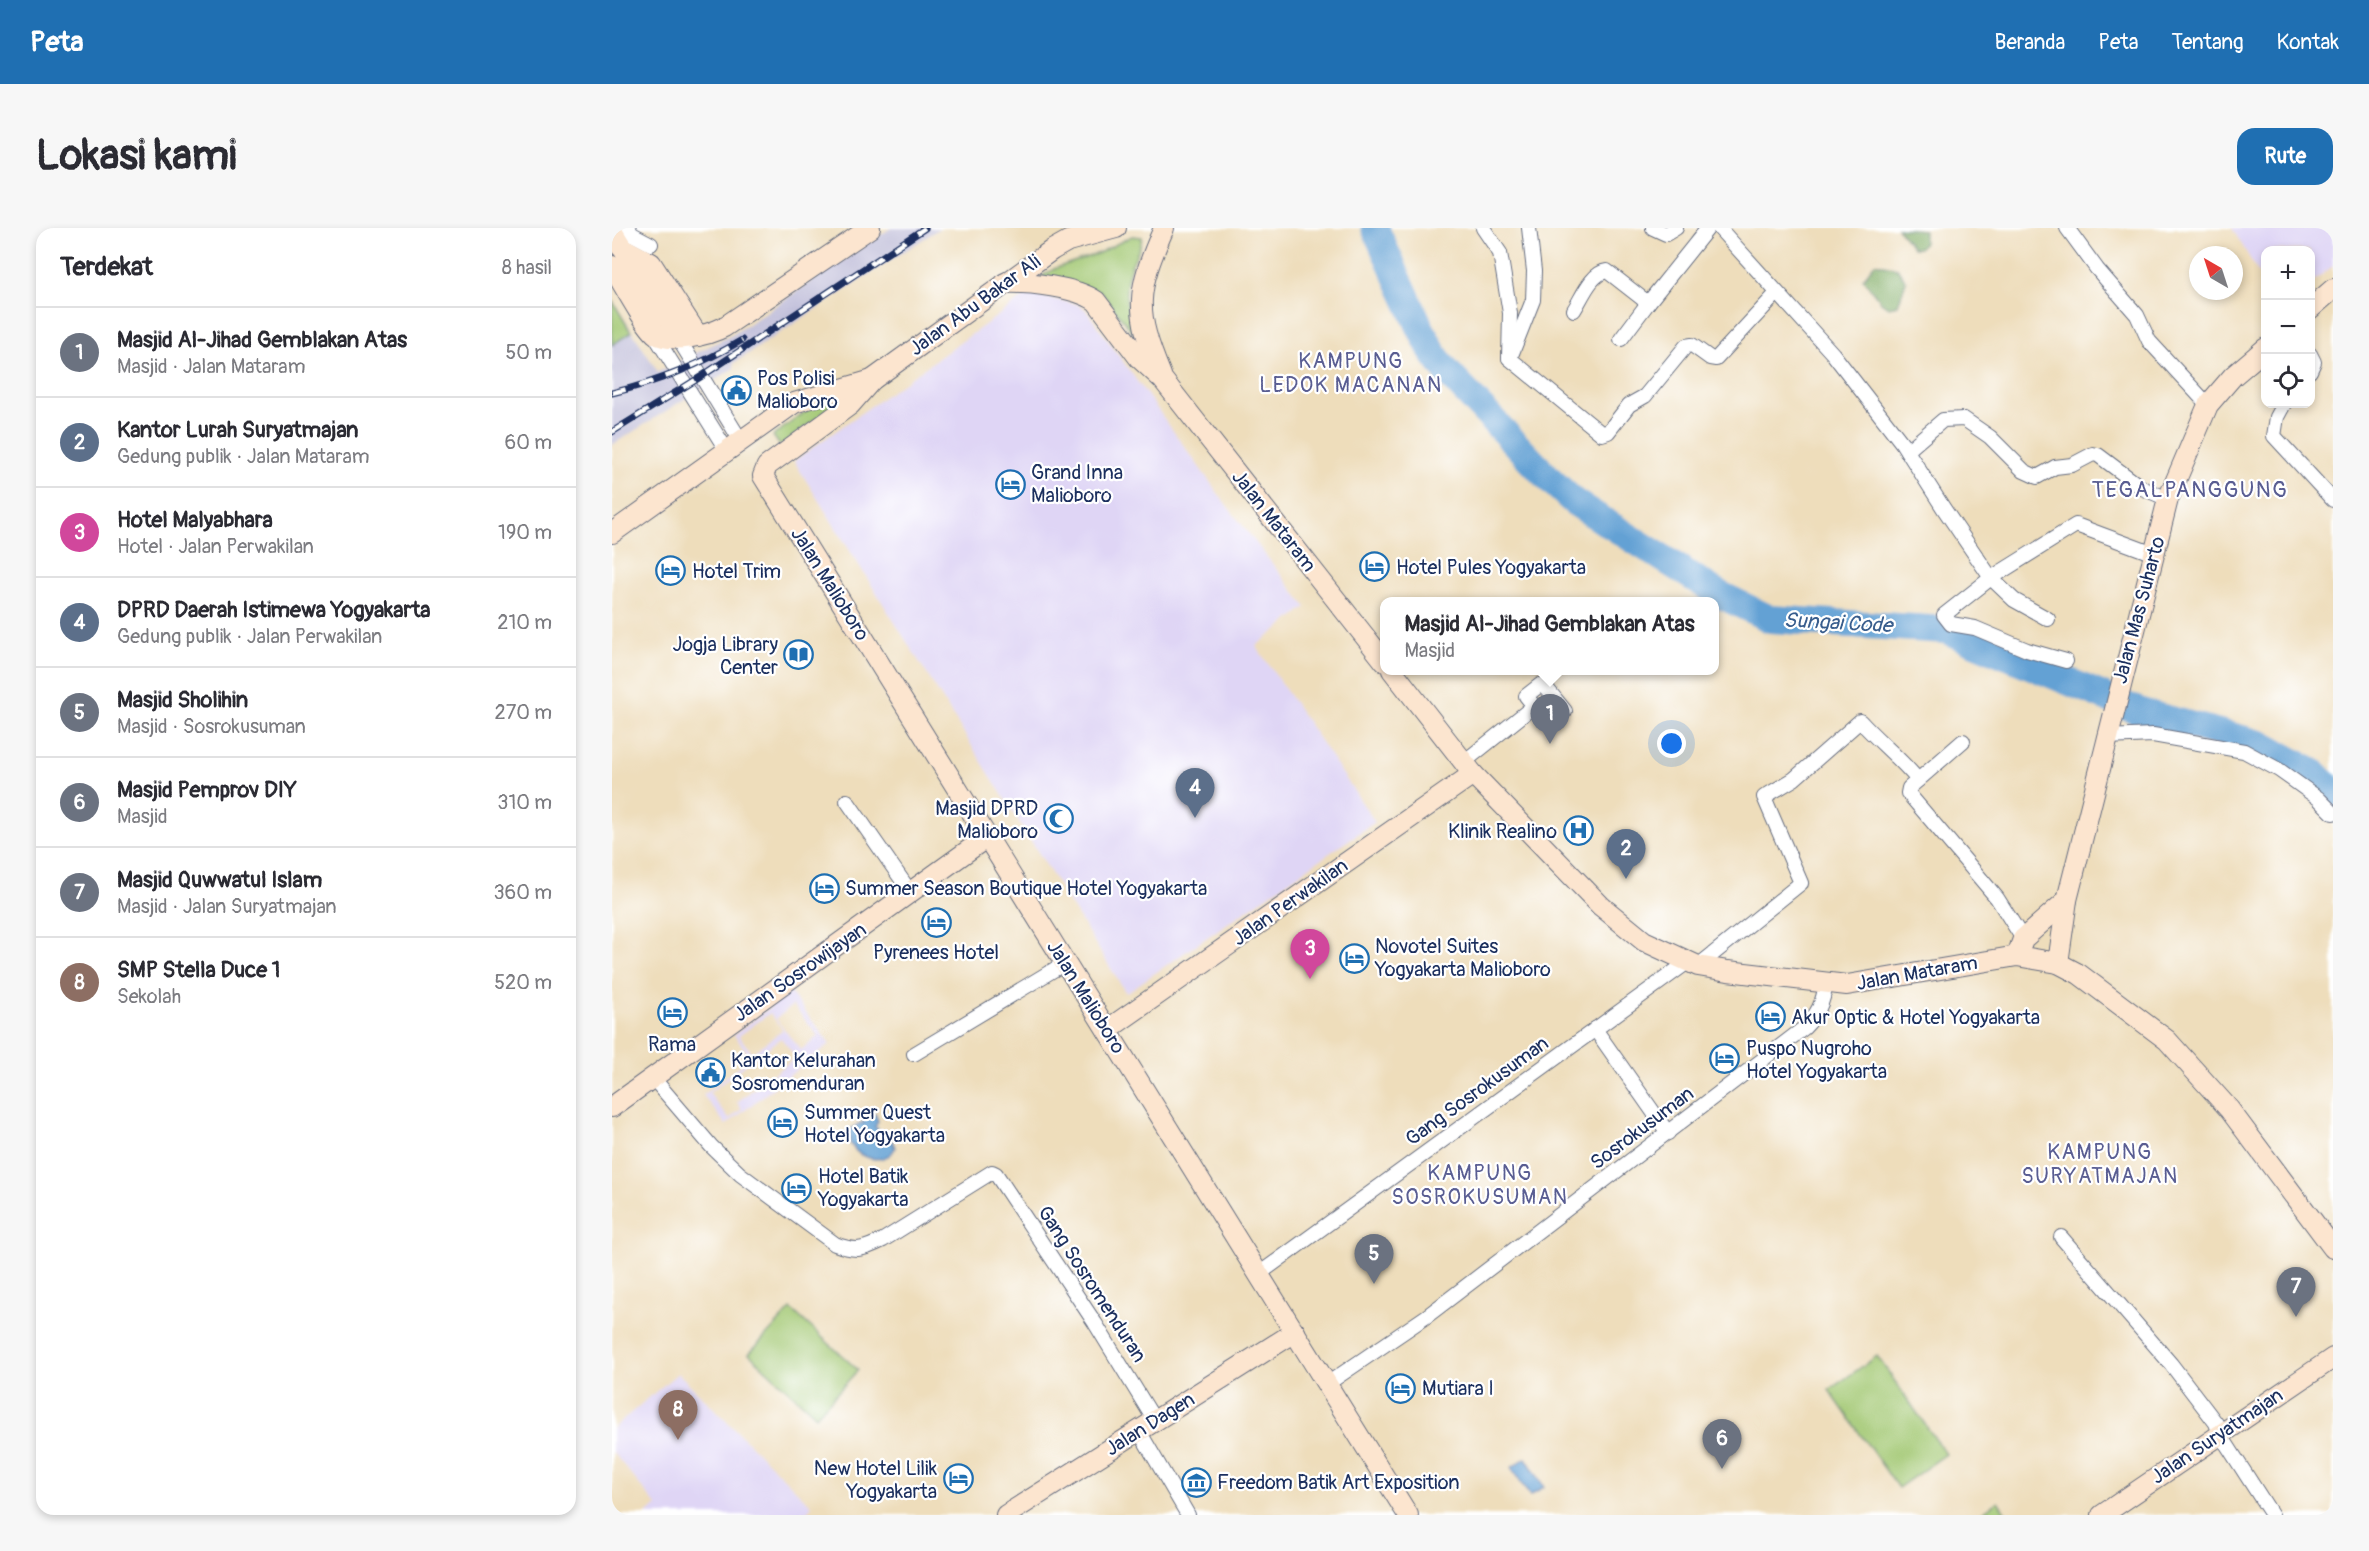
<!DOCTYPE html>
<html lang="id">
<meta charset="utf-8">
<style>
body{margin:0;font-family:Pangolin,sans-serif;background:#f7f7f7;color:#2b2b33}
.controls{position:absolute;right:18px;top:18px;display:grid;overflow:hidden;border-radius:12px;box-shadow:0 3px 9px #0003}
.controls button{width:54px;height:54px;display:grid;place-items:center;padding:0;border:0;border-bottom:2px solid #e1e1e2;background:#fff;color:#2b2b33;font:30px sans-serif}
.compass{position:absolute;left:1577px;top:18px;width:54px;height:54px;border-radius:50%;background:#fff;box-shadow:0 3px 9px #0003;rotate:321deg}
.you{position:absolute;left:1060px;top:516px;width:21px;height:21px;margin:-15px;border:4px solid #fff;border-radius:50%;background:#1a73e8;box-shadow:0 0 0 9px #1a73e833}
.badge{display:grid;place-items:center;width:39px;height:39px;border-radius:50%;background:#1f6fb2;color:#fff;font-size:20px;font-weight:700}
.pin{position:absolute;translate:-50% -50px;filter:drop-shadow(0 2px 3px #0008)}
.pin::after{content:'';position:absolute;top:32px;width:21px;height:18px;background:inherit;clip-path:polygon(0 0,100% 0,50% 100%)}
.popup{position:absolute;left:768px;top:369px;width:339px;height:78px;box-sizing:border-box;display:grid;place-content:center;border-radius:12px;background:#fff;filter:drop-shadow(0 2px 4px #0005);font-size:20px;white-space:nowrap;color:#7c7c81}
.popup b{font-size:22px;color:#2b2b33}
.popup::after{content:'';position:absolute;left:50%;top:100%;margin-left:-12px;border:12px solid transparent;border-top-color:#fff}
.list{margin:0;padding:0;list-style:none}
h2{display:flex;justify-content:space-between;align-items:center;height:78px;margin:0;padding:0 24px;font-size:26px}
h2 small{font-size:20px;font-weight:400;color:#7c7c81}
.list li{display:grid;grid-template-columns:39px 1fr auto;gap:18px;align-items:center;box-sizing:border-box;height:90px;padding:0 24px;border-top:2px solid #e1e1e2}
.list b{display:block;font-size:22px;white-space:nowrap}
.list p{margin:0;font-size:20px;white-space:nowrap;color:#7c7c81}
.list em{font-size:20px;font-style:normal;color:#7c7c81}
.icon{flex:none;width:33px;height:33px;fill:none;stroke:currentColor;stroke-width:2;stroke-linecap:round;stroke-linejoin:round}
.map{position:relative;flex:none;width:1721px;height:1287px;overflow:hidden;border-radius:18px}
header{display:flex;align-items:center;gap:36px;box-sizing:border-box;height:84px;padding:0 30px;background:#1f6fb2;color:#fff}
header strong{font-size:28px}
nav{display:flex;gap:33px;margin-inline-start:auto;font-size:21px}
.intro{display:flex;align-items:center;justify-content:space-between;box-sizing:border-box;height:144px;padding:0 36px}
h1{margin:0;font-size:42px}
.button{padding:15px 27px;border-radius:18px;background:#1f6fb2;color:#fff;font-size:21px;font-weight:700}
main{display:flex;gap:36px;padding:0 36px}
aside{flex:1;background:#fff;border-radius:18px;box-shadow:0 3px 9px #0003}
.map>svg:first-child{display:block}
.built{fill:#dfd5f5;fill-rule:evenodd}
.industrial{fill:#c3c1db}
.green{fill:#a1c771;stroke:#5e7b68;stroke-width:1.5}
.forest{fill:#80ac63;stroke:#4e6e60;stroke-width:1.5}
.water{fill:#63a1d4;stroke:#3f6899;stroke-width:1.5}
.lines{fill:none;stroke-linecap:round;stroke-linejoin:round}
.river{stroke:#63a1d4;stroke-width:28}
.street-casing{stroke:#656c7f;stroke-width:16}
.secondary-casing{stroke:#656c7f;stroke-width:22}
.street{stroke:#fff;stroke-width:14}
.secondary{stroke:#fce5cf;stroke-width:20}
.rail-casing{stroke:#1b2f5e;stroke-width:7}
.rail{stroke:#fff;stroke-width:4.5;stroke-dasharray:14;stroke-linecap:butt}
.labels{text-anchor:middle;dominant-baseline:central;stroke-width:4.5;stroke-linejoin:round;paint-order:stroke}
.street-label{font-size:20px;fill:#1b2f5e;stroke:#fff}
.poi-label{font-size:20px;fill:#1b2f5e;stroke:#fff;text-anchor:start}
.neighbourhood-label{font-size:21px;letter-spacing:1.5px;fill:#595d92;stroke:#fff}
.water-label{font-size:21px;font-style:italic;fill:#385d8d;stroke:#fff}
.quarter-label{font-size:22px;letter-spacing:1.5px;fill:#595d92;stroke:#fff}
</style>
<header>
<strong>Peta</strong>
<nav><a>Beranda</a><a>Peta</a><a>Tentang</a><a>Kontak</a></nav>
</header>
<div class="intro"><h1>Lokasi kami</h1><a class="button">Rute</a></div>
<main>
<aside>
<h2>Terdekat<small>8 hasil</small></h2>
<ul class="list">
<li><span class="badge" style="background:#6b7280">1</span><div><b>Masjid Al-Jihad Gemblakan Atas</b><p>Masjid · Jalan Mataram</p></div><em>50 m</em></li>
<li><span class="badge" style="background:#5c6f8a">2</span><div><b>Kantor Lurah Suryatmajan</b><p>Gedung publik · Jalan Mataram</p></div><em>60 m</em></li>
<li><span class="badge" style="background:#d1479c">3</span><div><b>Hotel Malyabhara</b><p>Hotel · Jalan Perwakilan</p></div><em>190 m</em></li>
<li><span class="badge" style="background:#5c6f8a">4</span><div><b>DPRD Daerah Istimewa Yogyakarta</b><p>Gedung publik · Jalan Perwakilan</p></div><em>210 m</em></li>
<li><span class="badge" style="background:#6b7280">5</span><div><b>Masjid Sholihin</b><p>Masjid · Sosrokusuman</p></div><em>270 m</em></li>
<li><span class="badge" style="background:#6b7280">6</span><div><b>Masjid Pemprov DIY</b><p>Masjid</p></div><em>310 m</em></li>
<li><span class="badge" style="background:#6b7280">7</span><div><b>Masjid Quwwatul Islam</b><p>Masjid · Jalan Suryatmajan</p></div><em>360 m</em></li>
<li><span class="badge" style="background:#8d6e63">8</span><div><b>SMP Stella Duce 1</b><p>Sekolah</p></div><em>520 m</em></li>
</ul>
</aside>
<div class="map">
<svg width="1721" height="1287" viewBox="0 0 1721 1287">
<rect width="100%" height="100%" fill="#fff"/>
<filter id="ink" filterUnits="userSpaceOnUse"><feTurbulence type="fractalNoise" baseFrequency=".0167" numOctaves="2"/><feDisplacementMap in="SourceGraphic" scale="12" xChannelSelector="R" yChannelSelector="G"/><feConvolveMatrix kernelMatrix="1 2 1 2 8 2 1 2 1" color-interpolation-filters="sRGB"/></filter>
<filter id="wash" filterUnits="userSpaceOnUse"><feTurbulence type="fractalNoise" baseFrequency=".008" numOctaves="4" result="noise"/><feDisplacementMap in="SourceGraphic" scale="24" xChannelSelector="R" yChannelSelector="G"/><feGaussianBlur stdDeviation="1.35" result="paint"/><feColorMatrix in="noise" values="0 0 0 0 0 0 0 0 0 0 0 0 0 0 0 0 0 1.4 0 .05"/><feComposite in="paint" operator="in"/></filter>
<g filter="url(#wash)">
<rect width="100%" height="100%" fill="#edb"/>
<!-- built -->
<g class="built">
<polygon points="1620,0 1721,0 1721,38 1699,55 1698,22 1654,22 1653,56"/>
<polygon points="420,67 465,76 473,81 616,279 694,379 644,418 763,594 514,765 182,233 412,69"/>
<path d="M178,764L218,816L114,897L91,867L139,829L122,807ZM181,777L206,808L189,822L164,791ZM158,785L171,802L140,825L127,808ZM169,810L184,829L125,874L130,881L117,891L97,865Z"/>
<polygon points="66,1145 200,1278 192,1287 34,1287 45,1278 0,1223 0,1201"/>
</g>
<!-- industrial -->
<polygon class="industrial" points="279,0 328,0 122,135 122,140 0,217 0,72 46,144 120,107"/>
<!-- green -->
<g class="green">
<path d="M520,8L530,9C529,21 522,30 518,41C510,64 516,85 523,107L488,63L428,49L444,40L487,25Z"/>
<polygon points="0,72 19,104 0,117"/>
<polygon points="233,169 168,218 161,208 205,175"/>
<polygon points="179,1081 246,1142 204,1188 137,1126"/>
<polygon points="1265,1128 1334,1226 1286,1260 1217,1162"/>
<polygon points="1386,1273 1395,1287 1367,1287"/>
</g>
<!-- forest -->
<g class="forest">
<polygon points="1285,0 1312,2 1312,15 1307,20 1301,20"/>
<polygon points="1263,35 1285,40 1294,53 1286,77 1276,79 1269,74 1251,51"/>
</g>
<!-- water -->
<g class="water">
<path d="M259,885L263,886L266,893L263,899L280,912L283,920C277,933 259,933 248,926C244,924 240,918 238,915V902L248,895L252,896L250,889Z"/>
<polygon points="914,1230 932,1259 918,1268 899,1240"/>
</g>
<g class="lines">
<!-- river -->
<polyline class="river" points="763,0 808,99 821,125 835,144 933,247 962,274 1107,366 1158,391 1334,402 1529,484 1649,516 1704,546 1721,564"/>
</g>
</g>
<g filter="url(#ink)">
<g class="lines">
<defs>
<g id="street">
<polyline points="16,0 20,6 39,16"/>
<polyline points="871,0 888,25 898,85 897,130"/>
<polyline points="1041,0 1054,6 1064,0"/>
<polyline points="1107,0 1221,126 1290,215 1332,281 1379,350 1402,372 1436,391"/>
<polyline points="1455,0 1485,41 1525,87 1537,113 1596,177"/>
<path d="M962,82C970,70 979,45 995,43L1036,75L1096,0"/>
<polyline points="40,103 115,223"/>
<polyline points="66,110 129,213"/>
<polyline points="1009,111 1036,75"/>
<polyline points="900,125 921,72 922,43 917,0"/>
<polyline points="1698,126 1702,134 1698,143"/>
<polyline points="897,130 990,206 996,204 1017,177 1033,168 1074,118 1080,117 1098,130 1104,131 1165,65"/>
<polyline points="1672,176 1665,189 1662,208 1721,272"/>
<polyline points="1295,223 1331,192 1352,191 1378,209 1412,243 1425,249 1443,239 1460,237 1481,226 1486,227 1530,260 1556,271"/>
<polyline points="1454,433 1415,422 1363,400 1339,396 1332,387 1379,350 1464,297 1542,326"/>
<polyline points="1495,509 1541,507 1632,523 1667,542 1706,570 1721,585"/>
<polyline points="1351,513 1297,560 1296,565 1385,670 1411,711"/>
<polyline points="852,534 922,478 914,468 928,457 932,457 953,483"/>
<polyline points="235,573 299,665"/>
<path d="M1086,738L1189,655L1152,569L1182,551L1248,493C1267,514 1288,530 1306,552"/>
<polyline points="983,801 1056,905"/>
<polyline points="302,826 453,735"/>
<path d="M41,850L99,918L128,946L223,1016C244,1024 251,1022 271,1012L380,944L384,946L483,1095L543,1193"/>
<polyline points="1449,1009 1559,1136 1604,1195 1608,1206 1660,1287"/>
<polyline points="647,1046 1077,733"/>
<path d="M715,1156L815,1088L1192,800C1206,786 1211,775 1214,755"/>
<polyline points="527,1203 576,1287"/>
</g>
<g id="secondary">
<polyline points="504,0 456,13 440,22 260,152 238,177 155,238 151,248 796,1287"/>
<polyline points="0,3 66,110"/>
<polyline points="9,19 39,35 86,108"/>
<path d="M0,38C8,51 34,99 44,106C59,116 97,107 112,99L258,0"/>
<path d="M393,55C417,54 464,59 484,73L527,130L551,152L773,434"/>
<polyline points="1698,81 1721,61"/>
<path d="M549,147C522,82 524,64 552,0"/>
<polyline points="0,305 182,175 260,152"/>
<polyline points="780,442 861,546 989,678 1032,713 1086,738 1116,743 1235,757 1405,728 1446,735 1467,746 1555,812 1617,881 1721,1020"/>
<polyline points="1405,728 1411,711 1455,672"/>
<polyline points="1446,735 1455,672 1556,271 1596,177 1621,148 1654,120"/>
<polyline points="495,802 861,546"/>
<polyline points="0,879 375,609"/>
<polyline points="394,1287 683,1104"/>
<polyline points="1490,1287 1721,1130"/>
</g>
</defs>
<!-- street casing -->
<use href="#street" class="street-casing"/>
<!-- secondary casing -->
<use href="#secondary" class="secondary-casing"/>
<!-- street -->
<use href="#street" class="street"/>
<!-- secondary -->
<use href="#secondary" class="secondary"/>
<defs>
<g id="rail">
<path d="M0,165C46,154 90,136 130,112"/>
<polyline points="0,204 90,148 313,0"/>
</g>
</defs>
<!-- rail casing -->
<use href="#rail" class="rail-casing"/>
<!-- rail -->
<use href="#rail" class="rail"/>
</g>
</g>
<!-- icons -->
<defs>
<symbol id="civic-ring" viewBox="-11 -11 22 22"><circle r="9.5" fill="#fff" stroke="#1f6fb2" stroke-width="1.5"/><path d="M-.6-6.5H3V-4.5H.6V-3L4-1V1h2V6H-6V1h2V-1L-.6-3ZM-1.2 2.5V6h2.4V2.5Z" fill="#1f6fb2"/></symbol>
<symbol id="hotel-ring" viewBox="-11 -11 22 22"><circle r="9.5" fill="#fff" stroke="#1f6fb2" stroke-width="1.5"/><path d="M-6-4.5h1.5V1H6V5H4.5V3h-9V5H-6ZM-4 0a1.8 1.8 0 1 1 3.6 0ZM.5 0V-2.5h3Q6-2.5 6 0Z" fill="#1f6fb2"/></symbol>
<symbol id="library-ring" viewBox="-11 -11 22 22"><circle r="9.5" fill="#fff" stroke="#1f6fb2" stroke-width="1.5"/><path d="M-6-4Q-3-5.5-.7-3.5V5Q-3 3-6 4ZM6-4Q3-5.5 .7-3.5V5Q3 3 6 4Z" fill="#1f6fb2"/></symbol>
<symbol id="mosque-ring" viewBox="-11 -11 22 22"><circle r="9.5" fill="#fff" stroke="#1f6fb2" stroke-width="1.5"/><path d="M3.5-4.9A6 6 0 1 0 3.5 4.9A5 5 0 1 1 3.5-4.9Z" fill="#1f6fb2"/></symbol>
<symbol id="hospital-ring" viewBox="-11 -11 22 22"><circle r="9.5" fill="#fff" stroke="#1f6fb2" stroke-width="1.5"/><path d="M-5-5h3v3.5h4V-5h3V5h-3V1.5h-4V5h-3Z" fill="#1f6fb2"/></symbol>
<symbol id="museum-ring" viewBox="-11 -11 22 22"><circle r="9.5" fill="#fff" stroke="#1f6fb2" stroke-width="1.5"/><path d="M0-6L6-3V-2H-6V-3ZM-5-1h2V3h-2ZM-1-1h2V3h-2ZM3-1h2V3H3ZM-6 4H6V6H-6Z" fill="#1f6fb2"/></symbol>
</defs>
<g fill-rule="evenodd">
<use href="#civic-ring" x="108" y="146" width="33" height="33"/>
<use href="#hotel-ring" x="382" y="240" width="33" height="33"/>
<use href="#hotel-ring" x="746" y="322" width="33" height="33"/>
<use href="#hotel-ring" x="42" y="326" width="33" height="33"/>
<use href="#library-ring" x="170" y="410" width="33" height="33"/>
<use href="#mosque-ring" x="430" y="574" width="33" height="33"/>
<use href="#hospital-ring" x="950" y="586" width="33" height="33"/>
<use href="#hotel-ring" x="196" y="644" width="33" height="33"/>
<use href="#hotel-ring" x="308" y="678" width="33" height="33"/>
<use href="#hotel-ring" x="726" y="714" width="33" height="33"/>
<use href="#hotel-ring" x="44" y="768" width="33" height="33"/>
<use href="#hotel-ring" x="1142" y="772" width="33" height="33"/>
<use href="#hotel-ring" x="1096" y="814" width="33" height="33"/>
<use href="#civic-ring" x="82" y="828" width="33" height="33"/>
<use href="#hotel-ring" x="154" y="878" width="33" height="33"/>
<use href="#hotel-ring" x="168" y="944" width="33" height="33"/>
<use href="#hotel-ring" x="772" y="1144" width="33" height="33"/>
<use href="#hotel-ring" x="330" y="1234" width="33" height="33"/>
<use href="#museum-ring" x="568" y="1238" width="33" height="33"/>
</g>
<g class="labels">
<!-- street labels -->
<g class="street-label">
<text transform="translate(363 77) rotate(-36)">Jalan Abu Bakar Ali</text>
<text transform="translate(662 293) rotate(52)">Jalan Mataram</text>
<text transform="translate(218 356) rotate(58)">Jalan Malioboro</text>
<text transform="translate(1527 382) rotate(-75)">Jalan Mas Suharto</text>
<text transform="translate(678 674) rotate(-35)">Jalan Perwakilan</text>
<text transform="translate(188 744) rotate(-35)">Jalan Sosrowijayan</text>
<text transform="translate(1305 745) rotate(-10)">Jalan Mataram</text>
<text transform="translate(474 769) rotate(58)">Jalan Malioboro</text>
<text transform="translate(865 863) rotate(-36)">Gang Sosrokusuman</text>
<text transform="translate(1030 900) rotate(-37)">Sosrokusuman</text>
<text transform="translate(480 1056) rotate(57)">Gang Sosromenduran</text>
<text transform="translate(538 1196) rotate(-32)">Jalan Dagen</text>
<text transform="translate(1605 1208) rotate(-34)">Jalan Suryatmajan</text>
</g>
<!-- poi labels -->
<g class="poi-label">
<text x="145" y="150">Pos Polisi<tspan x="145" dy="23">Malioboro</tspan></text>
<text x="419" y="244">Grand Inna<tspan x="419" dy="23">Malioboro</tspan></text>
<text x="784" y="339">Hotel Pules Yogyakarta</text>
<text x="80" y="343">Hotel Trim</text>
<text x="166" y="416" text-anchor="end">Jogja Library<tspan x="166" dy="23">Center</tspan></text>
<text x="426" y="580" text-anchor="end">Masjid DPRD<tspan x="426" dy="23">Malioboro</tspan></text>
<text x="945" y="603" text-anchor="end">Klinik Realino</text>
<text x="233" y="660">Summer Season Boutique Hotel Yogyakarta</text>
<text x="763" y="718">Novotel Suites<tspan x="763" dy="23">Yogyakarta Malioboro</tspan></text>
<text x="324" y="724" text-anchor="middle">Pyrenees Hotel</text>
<text x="1179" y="789">Akur Optic &amp; Hotel Yogyakarta</text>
<text x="60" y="816" text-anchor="middle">Rama</text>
<text x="1134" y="820">Puspo Nugroho<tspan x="1134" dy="23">Hotel Yogyakarta</tspan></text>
<text x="119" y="832">Kantor Kelurahan<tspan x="119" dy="23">Sosromenduran</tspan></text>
<text x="192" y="884">Summer Quest<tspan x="192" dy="23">Hotel Yogyakarta</tspan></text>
<text x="206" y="948">Hotel Batik<tspan x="206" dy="23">Yogyakarta</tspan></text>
<text x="810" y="1160">Mutiara I</text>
<text x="325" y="1240" text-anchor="end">New Hotel Lilik<tspan x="325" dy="23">Yogyakarta</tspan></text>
<text x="605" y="1254">Freedom Batik Art Exposition</text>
</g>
<!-- neighbourhood labels -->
<g class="neighbourhood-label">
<text x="739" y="133">KAMPUNG<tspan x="739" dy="24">LEDOK MACANAN</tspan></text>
<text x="1488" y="924">KAMPUNG<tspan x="1488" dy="24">SURYATMAJAN</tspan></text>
<text x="868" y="945">KAMPUNG<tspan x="868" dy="24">SOSROKUSUMAN</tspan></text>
</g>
<!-- water labels -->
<g class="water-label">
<text transform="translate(1226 395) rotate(3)">Sungai Code</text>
</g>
<!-- quarter labels -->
<g class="quarter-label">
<text x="1578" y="262">TEGALPANGGUNG</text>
</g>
</g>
</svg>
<div class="controls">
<button>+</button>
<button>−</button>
<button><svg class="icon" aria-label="locate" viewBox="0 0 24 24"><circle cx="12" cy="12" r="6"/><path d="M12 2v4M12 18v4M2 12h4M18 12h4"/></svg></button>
</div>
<svg class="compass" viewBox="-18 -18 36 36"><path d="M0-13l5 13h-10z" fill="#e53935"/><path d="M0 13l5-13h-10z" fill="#7c7c81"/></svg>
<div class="you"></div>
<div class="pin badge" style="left:938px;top:516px;background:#6b7280">1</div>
<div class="popup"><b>Masjid Al-Jihad Gemblakan Atas</b>Masjid</div>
<div class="pin badge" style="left:1014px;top:651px;background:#5c6f8a">2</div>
<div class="pin badge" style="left:698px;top:751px;background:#d1479c">3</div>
<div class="pin badge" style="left:583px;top:590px;background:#5c6f8a">4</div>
<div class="pin badge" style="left:762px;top:1056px;background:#6b7280">5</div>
<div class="pin badge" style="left:1110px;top:1241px;background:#6b7280">6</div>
<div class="pin badge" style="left:1684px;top:1089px;background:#6b7280">7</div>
<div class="pin badge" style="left:66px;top:1212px;background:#8d6e63">8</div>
</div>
</main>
